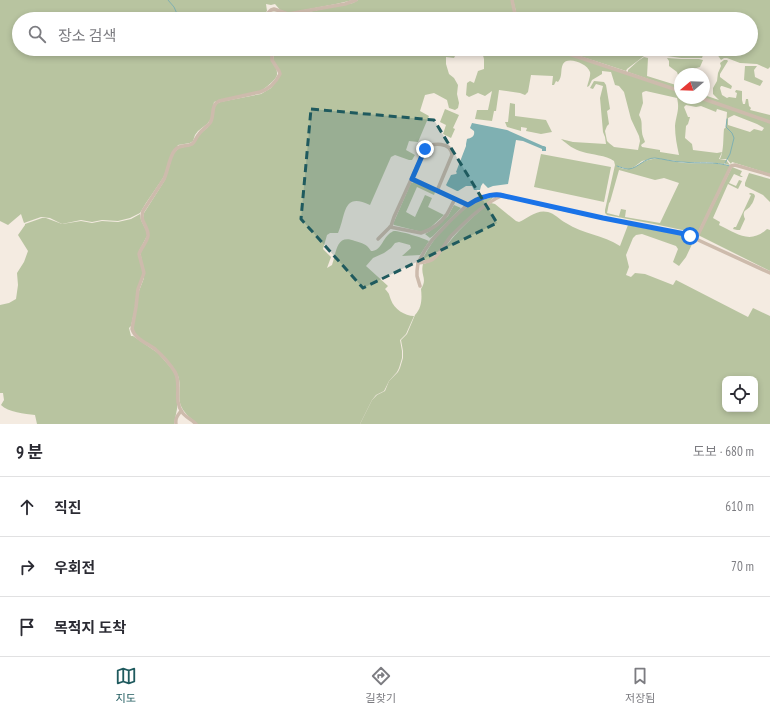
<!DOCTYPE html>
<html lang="ko">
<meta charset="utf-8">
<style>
body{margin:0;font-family:"PT Sans Narrow","Noto Sans KR",sans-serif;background:#f7f7f7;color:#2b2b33}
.controls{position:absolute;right:12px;bottom:12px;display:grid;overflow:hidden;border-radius:8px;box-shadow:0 2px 6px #0003}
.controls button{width:36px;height:36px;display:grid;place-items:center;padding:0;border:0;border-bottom:1px solid #e1e1e2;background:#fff;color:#2b2b33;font:20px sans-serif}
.compass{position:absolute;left:674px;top:68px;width:36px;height:36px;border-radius:50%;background:#fff;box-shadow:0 2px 6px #0003;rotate:251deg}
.stop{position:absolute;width:12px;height:12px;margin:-9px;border:3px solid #1a73e8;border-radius:50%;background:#fff}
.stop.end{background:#1a73e8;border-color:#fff;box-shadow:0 1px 4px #0008}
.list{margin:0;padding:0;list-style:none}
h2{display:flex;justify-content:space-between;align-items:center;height:52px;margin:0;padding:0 16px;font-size:17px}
h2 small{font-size:13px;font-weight:400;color:#7c7c81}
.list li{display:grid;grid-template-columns:26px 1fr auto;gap:12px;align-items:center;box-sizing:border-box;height:60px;padding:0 16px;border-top:1px solid #e1e1e2}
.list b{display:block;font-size:15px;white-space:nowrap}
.list em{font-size:13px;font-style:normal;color:#7c7c81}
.icon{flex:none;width:22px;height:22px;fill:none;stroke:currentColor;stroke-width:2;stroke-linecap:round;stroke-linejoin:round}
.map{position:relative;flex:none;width:770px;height:424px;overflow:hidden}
.search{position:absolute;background:#fff;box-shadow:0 2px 6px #0003;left:12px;right:12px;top:12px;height:44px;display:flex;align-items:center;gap:10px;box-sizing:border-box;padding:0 14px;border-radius:22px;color:#7c7c81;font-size:15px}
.sheet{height:232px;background:#fff}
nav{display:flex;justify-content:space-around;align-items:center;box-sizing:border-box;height:56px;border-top:1px solid #e1e1e2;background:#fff;font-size:11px;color:#7c7c81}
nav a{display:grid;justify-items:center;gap:2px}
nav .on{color:#1f5a5e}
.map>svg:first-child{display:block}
.green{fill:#b8c4a0;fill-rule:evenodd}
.water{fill:#7fb0b2}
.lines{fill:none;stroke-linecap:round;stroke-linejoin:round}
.stream{stroke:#7fb0b2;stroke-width:1}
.minor{stroke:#cdbbac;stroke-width:3.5}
.route{stroke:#1a73e8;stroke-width:5}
.marked{fill:#1f5a5e;fill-opacity:0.2;stroke:#1f5a5e;stroke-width:3;stroke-dasharray:8 5;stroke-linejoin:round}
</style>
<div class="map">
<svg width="770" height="424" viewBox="0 0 770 424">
<rect width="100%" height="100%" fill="#f4ebe1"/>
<!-- green -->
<g class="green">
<path d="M0,0H353L336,4L288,13L281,11L275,4L271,5L266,4L267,11L265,13L263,19H19V49H270C272,54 278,70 277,75C276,80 265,88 261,91L220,100L214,102L211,119L207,124L198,131L195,135L193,141L190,143L178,145L163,178L146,203L140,213L130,218L118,221L102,220L92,222L81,220L62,224L50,218L41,217L24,223L21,214L8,225L0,221Z"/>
<path d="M358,0H511L515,19H266L267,16L271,12C279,11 281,14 288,16L353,3Z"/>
<polygon points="513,0 770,0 770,67 768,69 757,64 740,63 727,58 724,58 721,60 717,54 706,50 703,55 702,58 681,58 660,55 648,55 666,54 666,53 648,54 644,56 627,69 626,71 558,49 751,49 751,19 518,19"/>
<path d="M273,49H546L551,51L576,57L680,92V98H698L770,123V174L732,162L731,164L727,159H720C724,151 723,138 724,129L726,127L727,112L717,109L716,112L701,106L696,107L686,105L684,107L688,117H690L688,124L686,126L685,138L692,144L693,150L717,153L722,152L719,159L726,160L730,165L725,164L726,161L724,164L707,162H684L654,158L642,161L634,167L629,169L617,166C633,176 638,160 653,159C662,158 674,162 684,163C699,164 714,162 730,166L697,234L695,235L687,231L654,224L607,215L605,213V210L615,165L614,161C606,155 592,155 583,152C574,150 567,144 561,139L573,142L606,144L605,137L603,132L600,98L603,86L596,84L593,89L590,88L594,81L604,82L606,85L610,109L607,111L609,124L607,126L605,131L607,141L609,143L614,147L638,150L640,141L639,136L631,119L624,92L619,86L615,85L611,72L602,71V74L592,80L589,86L587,87C588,82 591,76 590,72C587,63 567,56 563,64C560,70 563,76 558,82L556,81L554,85H552L553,76L531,75L528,92L525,95L520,93L499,90L496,111H494L492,121L475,119L477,110H488L492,91L485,96L478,93L469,97L466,95L467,83L470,81L474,83L478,71L484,69V59L482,52H478L474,56L456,54L454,58L446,57V64L449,74L454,78L458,85L457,94L459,103L458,108L455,110L449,108L447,100L434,93L425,95L420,111L429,116L418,142L409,141L406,150L415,155L412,160H409L395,155L391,157L370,205C342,191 346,216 338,233H330L327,235L323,249L331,257L327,268L332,265C337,251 336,234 355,241C362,243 367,244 371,251C381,251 382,240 389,234C390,233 393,231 394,231C401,231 423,238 429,241L420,255L402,256L411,248L410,245L399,242L395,243L391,248L384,253L373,258L366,266L388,286L385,289C390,294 389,295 391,300C394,309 405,316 414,316L406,334L400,340L402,351V358L399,368L397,372L389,381L384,391L376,395L372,400L360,424H197C192,419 185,414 182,408C176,398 183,384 177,374C167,356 148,347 134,333L133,327L139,291L144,278L141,256V252L148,238L143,219L144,213L165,180L173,154L179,148L189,146L200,134L208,127L215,105L220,102L261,94L271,88L280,76L274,61ZM646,91L677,98C680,110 676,115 675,126C675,136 677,146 679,155L660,152V150L642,147L641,145L645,142C644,139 642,135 642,132C641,125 643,122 639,115L643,103L642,93L643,92ZM734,115L757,124L764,128L762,131L754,129L750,132L728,125V118ZM619,170L655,180L664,178L679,183L660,223L625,217L626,210L621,209L619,216L607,213L609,203L610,202Z"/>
<polygon points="644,57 648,58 647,76 676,85 678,75 677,72 669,66 669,61 667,58 681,59 699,59 703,60 700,67 693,69 689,74 680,74 680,90 628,72 628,70 638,61"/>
<polygon points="724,60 727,60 728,61 720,74 720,77 732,86 731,89 722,86 721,86 720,88 722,95 727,98 729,97 736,98 737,93 735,92 736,90 742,91 742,100 743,104 745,104 746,99 748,99 749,106 751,108 750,110 770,115 770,121 704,98 704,95 719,100 713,94 713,88 717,81 718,73 721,66 720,63"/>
<polygon points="745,66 757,66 754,70 755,77 763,81 760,86 744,80"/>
<polygon points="510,103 515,104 515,116 546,120 552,132 541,134 526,131 527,128 521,127 521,131 507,127 505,122 508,122"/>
<polygon points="445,109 459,115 453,128 455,129 451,138 443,134 446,125 440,122"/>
<polygon points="541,154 611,167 604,202 534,187"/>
<path d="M732,167L742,171L740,175L743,177H741L734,174L729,183L736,186L739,180L742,181L738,189L728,184L713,218L720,222L719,225C736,233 750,245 767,229L770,230V271L700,236L699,235Z"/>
<polygon points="749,173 770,179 770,202 763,195 745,186 745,183"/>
<polygon points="414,182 435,192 434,195 417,187 406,212 415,217 425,195 432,198 428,207 444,215 431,227 422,232 394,225 393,224 411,183"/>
<path d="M750,193H751L754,194L755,196C754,199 753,203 751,205C748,211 741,209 745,219L740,230H737L733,229L734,227H736L751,195L749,194Z"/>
<path d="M492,197L493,198L471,216L433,257L429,260H423V258C433,239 448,221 466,208C473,203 483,200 492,197Z"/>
<path d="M491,203L495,204L516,221L519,222C528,218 537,209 548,212C554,213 560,220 566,223C583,234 603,235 620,246L628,225L686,236L694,240L686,257L679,266L673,262L678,249L676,246L642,234L636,235L633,238L626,255L629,267L626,275L631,277L635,273L645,274L673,285L676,280L748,317L753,308L770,316V424H360L372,400L377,395L385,391L389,381L398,372L400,368L403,358V351L401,340L407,334L415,315C422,308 422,298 421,289C428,278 420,276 423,264C438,260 441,251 451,240C459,230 480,209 491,203ZM725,379H755V409H725Z"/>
<polygon points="454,205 461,208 433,236 430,238 425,234 430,231 448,216"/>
<path d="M140,214L141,220L147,232V236L139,251L143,272L131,326L129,328L131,336H133L158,353L172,369L177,378V409L174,424H37L35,415C25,414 8,412 1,405L4,400L3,393H0V305L9,303L16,299L18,285L17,273L24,262L28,251L18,235L25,225V224L42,218H46L62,224L81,221L92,223L102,221L118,222L131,219Z"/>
</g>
<!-- water -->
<path class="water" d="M472,123L507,130L543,146H544L546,147V151H542V149L523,141L516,140L508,184L493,186L488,188L483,183L481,186L480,190H474L472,186H466L458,191H457L447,186L446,185L451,175L456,174L457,173L456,172L466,146V144L467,139C472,138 475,136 474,131L470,128Z"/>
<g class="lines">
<!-- stream -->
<g class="stream">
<polyline points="168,0 174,7 178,16 182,19"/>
<polyline points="725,163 730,154 734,138 732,133 726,127 727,119"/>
<path d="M617,166C620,167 625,169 629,169C638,168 644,158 655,158C664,159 674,162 683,162C699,164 714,161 730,166"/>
</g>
<!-- minor -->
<g class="minor">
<polyline points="512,0 516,19"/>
<polyline points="265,19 267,14 271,10 274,9 288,14 345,4 356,0"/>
<polyline points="554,49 680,91"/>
<polyline points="701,98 770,122"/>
<polyline points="412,179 468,205"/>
<path d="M390,227L421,233C431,230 441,223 447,214C450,209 452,204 455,199"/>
<path d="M378,239L391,226L394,217L425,149C433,142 451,142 452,155L437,191"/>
<polyline points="696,239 731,166 735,165 770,175"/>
<path d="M418,263C424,262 429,262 433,259C441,253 445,243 451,236C466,221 483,204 503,195"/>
<polyline points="420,286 417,276 417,271 418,263 425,250 432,240 451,220 466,206 490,195 495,194 506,196 547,206 603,218 685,234 770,273"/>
<path d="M176,424C175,418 178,415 181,411"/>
<path d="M196,424C192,420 184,416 182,412C173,400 182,384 175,372C170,364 162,355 155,349C147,343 135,339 132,329L136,307L138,289L144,273L139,254C141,248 147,242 148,236C149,226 139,222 143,211L164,179C168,171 169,157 175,150C180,144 186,147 192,144C196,141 196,137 199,134C202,129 207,127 210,123C215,116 210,105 219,101L260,92C269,89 276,82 280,74L279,71L272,60V49"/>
</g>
</g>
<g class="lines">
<!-- route -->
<path class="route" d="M425,149L412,179L468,205C477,199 489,194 500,195L603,218L685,234L690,236"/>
</g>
<!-- marked area -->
<path class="marked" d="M311,109L434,120L497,223L363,288L301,219Z"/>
</svg>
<div class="controls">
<button><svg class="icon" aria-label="locate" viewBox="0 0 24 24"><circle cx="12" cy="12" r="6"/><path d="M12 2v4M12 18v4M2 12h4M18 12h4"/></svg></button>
</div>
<svg class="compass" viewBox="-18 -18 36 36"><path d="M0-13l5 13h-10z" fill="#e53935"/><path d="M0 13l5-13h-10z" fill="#7c7c81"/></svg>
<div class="stop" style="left:690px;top:236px"></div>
<div class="stop end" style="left:425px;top:149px"></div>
<div class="search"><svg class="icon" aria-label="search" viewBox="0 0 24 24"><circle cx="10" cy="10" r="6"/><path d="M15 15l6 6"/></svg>장소 검색</div>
</div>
<section class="sheet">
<h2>9 분<small>도보 · 680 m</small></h2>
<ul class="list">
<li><svg class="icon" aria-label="ahead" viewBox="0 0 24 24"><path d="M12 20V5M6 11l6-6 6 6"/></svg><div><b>직진</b></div><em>610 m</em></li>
<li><svg class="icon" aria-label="right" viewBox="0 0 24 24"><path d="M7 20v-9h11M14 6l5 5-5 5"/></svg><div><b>우회전</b></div><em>70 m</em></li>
<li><svg class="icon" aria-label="arrive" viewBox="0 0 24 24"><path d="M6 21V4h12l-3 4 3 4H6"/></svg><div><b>목적지 도착</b></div></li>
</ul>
</section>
<nav>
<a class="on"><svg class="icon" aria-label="map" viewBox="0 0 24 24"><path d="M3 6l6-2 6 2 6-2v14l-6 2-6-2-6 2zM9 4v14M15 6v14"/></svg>지도</a>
<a><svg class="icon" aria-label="directions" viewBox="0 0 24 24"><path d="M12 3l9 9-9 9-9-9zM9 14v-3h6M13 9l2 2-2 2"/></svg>길찾기</a>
<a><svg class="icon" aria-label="saved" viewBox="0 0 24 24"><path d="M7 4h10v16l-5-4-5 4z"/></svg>저장됨</a>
</nav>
